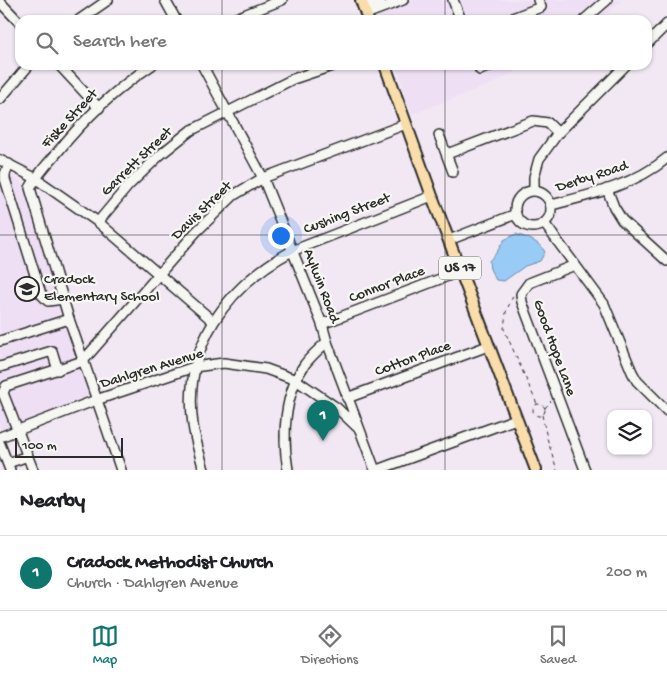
<!DOCTYPE html>
<meta charset="utf-8">
<style>
body{margin:0;font-family:"Gochi Hand",sans-serif;background:#f2f2f2;color:#202124}
.controls{position:absolute;right:15px;bottom:15px;display:grid;overflow:hidden;border-radius:10px;box-shadow:0 1px 4px #0004}
.controls button{width:45px;height:45px;display:grid;place-items:center;padding:0;border:0;border-bottom:1px solid #e0e0e0;background:#fff;color:#202124;font:25px sans-serif}
.scale{position:absolute;left:15px;bottom:12px;width:108px;box-sizing:border-box;padding-left:5px;border:2px solid #2b2b2b;border-top:0;font-size:14px;line-height:18px;white-space:nowrap;color:#2b2b2b;-webkit-text-stroke:4px #f6f6f2;paint-order:stroke}
.you{position:absolute;left:280px;top:235px;width:18px;height:18px;margin:-12px;border:4px solid #fff;border-radius:50%;background:#1a73e8;box-shadow:0 0 0 8px #1a73e833}
.badge{display:grid;place-items:center;width:32px;height:32px;border-radius:50%;background:#0f766e;color:#fff;font-size:16px;font-weight:700}
.pin{position:absolute;translate:-50% -41px;filter:drop-shadow(0 1px 2px #0008)}
.pin::after{content:'';position:absolute;top:26px;width:18px;height:15px;background:inherit;clip-path:polygon(0 0,100% 0,50% 100%)}
.list{margin:0;padding:0;list-style:none}
h2{display:flex;justify-content:space-between;align-items:center;height:65px;margin:0;padding:0 20px;font-size:21px}
h2 small{font-size:16px;font-weight:400;color:#757577}
.list li{display:grid;grid-template-columns:32px 1fr auto;gap:15px;align-items:center;box-sizing:border-box;height:75px;padding:0 20px;border-top:1px solid #e0e0e0}
.list b{display:block;font-size:19px;white-space:nowrap}
.list p{margin:0;font-size:16px;white-space:nowrap;color:#757577}
.list em{font-size:16px;font-style:normal;color:#757577}
.icon{flex:none;width:28px;height:28px;fill:none;stroke:currentColor;stroke-width:2;stroke-linecap:round;stroke-linejoin:round}
.map{position:relative;flex:none;width:667px;height:470px;overflow:hidden}
.search{position:absolute;background:#fff;box-shadow:0 1px 4px #0004;left:15px;right:15px;top:15px;height:55px;display:flex;align-items:center;gap:12px;box-sizing:border-box;padding:0 18px;border-radius:15px;color:#757577;font-size:19px}
.sheet{height:140px;background:#fff}
nav{display:flex;justify-content:space-around;align-items:center;box-sizing:border-box;height:70px;border-top:1px solid #e0e0e0;background:#fff;font-size:14px;color:#757577}
nav a{display:grid;justify-items:center;gap:2px}
nav .on{color:#0f766e}
.map>svg:first-child{display:block}
.built{fill:#eedff5}
.water{fill:#98cbf6;stroke:#6c8ba5}
.lines{fill:none;stroke-linecap:round;stroke-linejoin:round}
.minor-casing{stroke:#2b2b2b;stroke-width:12}
.major-casing{stroke:#2b2b2b;stroke-width:14}
.path{stroke:#2b2b2b;stroke-width:1;stroke-dasharray:4 4;stroke-linecap:butt}
.minor{stroke:#f6f6f2;stroke-width:9}
.major{stroke:#f9ddab;stroke-width:10}
.grid{fill:none;stroke:#2b2b2b;stroke-width:1;stroke-opacity:0.55}
.labels{text-anchor:middle;dominant-baseline:central;stroke-width:4.5;stroke-linejoin:round;paint-order:stroke}
.shield{fill:#f6f6f2;stroke:#686867;stroke-width:1}
.shield-label{font-size:14px;font-weight:bold;fill:#2b2b2b}
.street-label{font-size:15px;fill:#2b2b2b;stroke:#f6f6f2}
.poi-label{font-size:15px;fill:#2b2b2b;stroke:#f6f6f2;text-anchor:start}
</style>
<div class="map">
<svg width="667" height="470" viewBox="0 0 667 470">
<rect width="100%" height="100%" fill="#f1e8f4"/>
<filter id="ink" filterUnits="userSpaceOnUse"><feTurbulence type="fractalNoise" baseFrequency=".02" numOctaves="2"/><feDisplacementMap in="SourceGraphic" scale="10" xChannelSelector="R" yChannelSelector="G"/><feConvolveMatrix kernelMatrix="1 2 1 2 8 2 1 2 1" color-interpolation-filters="sRGB"/></filter>
<g filter="url(#ink)">
<!-- built -->
<g class="built">
<polygon points="373,0 622,0 600,20 380,20"/>
<polygon points="396,65 528,65 491,84 412,114"/>
<polygon points="0,169 21,181 88,396 0,430"/>
</g>
<!-- water -->
<path class="water" d="M516,234C527,238 539,241 545,252L540,261L525,266L504,281L496,280L490,269L489,261L497,252L504,240Z"/>
<g class="lines">
<defs>
<g id="minor">
<polyline points="165,0 176,20"/>
<polyline points="453,0 461,20"/>
<polyline points="0,2 20,23"/>
<polyline points="363,6 380,0"/>
<polyline points="366,14 403,0"/>
<polyline points="79,20 108,0"/>
<polyline points="231,20 282,0"/>
<polyline points="507,20 541,7 538,0"/>
<polyline points="584,20 607,0"/>
<polyline points="647,44 667,24"/>
<polyline points="59,65 99,108"/>
<polyline points="202,65 263,178 322,324 327,342 375,470"/>
<polyline points="478,65 480,70 492,65"/>
<polyline points="0,99 29,65"/>
<polyline points="439,135 453,172"/>
<polyline points="447,154 533,121 548,123 558,133"/>
<polyline points="0,160 35,178 98,222 213,321"/>
<polyline points="9,164 5,174 5,179 41,294 48,301 64,299"/>
<polyline points="607,189 614,207 622,220 667,261"/>
<polyline points="534,190 534,177 539,159 558,133 626,65"/>
<circle cx="533" cy="209" r="18"/>
<path d="M551,205C591,195 635,185 667,158"/>
<polyline points="98,222 128,186 160,155 190,131 293,79 335,65"/>
<polyline points="544,223 604,304 632,372 637,381 667,411"/>
<polyline points="449,240 516,214"/>
<polyline points="575,265 529,283 521,294 522,302 585,470"/>
<polyline points="322,324 461,271"/>
<polyline points="0,341 69,319"/>
<polyline points="0,367 52,351 58,370"/>
<polyline points="347,398 488,346"/>
<polyline points="0,437 96,400 194,367 224,363 266,369 296,380 337,408 357,427"/>
<polyline points="0,444 10,470"/>
<polyline points="8,463 28,456"/>
<polyline points="33,470 3,393 6,386 83,361 196,232 234,195 263,178 406,124"/>
<path d="M121,470L69,319L30,188C37,175 46,165 56,154C84,119 114,90 152,65"/>
<path d="M204,470C200,455 195,440 193,425C182,348 226,286 292,251L432,196"/>
<path d="M288,470C282,436 284,394 305,364C311,356 319,349 327,342"/>
<polyline points="377,470 516,419"/>
</g>
<g id="major">
<polyline points="361,0 368,20"/>
<polyline points="385,65 432,196 536,470"/>
</g>
</defs>
<!-- minor casing -->
<use href="#minor" class="minor-casing"/>
<!-- major casing -->
<use href="#major" class="major-casing"/>
<!-- path -->
<g class="path">
<polyline points="513,296 506,312 504,329 537,404"/>
<circle cx="539" cy="410" r="6"/>
<polyline points="545,408 551,401"/>
<polyline points="542,415 547,438 557,470"/>
</g>
<!-- minor -->
<use href="#minor" class="minor"/>
<!-- major -->
<use href="#major" class="major"/>
</g>
</g>
<!-- grid -->
<path class="grid" d="M222,0V20M445,0V20M222,65V470M445,65V470M0,235H667"/>
<!-- icons -->
<defs>
<symbol id="school-ring" viewBox="-11 -11 22 22"><circle r="9.5" fill="#f6f6f2" stroke="#2b2b2b" stroke-width="1.5"/><path d="M0-5L7-2L0 1L-7-2ZM-4 1L0 2.5L4 1V4Q0 6-4 4Z" fill="#2b2b2b"/></symbol>
</defs>
<g fill-rule="evenodd">
<use href="#school-ring" x="13" y="275" width="28" height="28"/>
</g>
<g class="labels">
<!-- shield labels -->
<rect class="shield" x="439" y="256.5" width="42" height="23" rx="4"/>
<g class="shield-label">
<text x="460" y="268">US 17</text>
</g>
<!-- street labels -->
<g class="street-label">
<text transform="translate(70 119) rotate(-47)">Fiske Street</text>
<text transform="translate(137 162) rotate(-44)">Garrett Street</text>
<text transform="translate(592 177) rotate(-18)">Derby Road</text>
<text transform="translate(202 211) rotate(-44)">Davis Street</text>
<text transform="translate(347 214) rotate(-21)">Cushing Street</text>
<text transform="translate(387 285) rotate(-21)">Connor Place</text>
<text transform="translate(321 286) rotate(69)">Aylwin Road</text>
<text transform="translate(554 348) rotate(70)">Good Hope Lane</text>
<text transform="translate(413 359) rotate(-20)">Cotton Place</text>
<text transform="translate(152 369) rotate(-17)">Dahlgren Avenue</text>
</g>
<!-- poi labels -->
<g class="poi-label">
<text x="44" y="280">Cradock<tspan x="44" dy="17">Elementary School</tspan></text>
</g>
</g>
</svg>
<div class="controls">
<button><svg class="icon" aria-label="layers" viewBox="0 0 24 24"><path d="M12 4l9 5-9 5-9-5zM3 14l9 5 9-5"/></svg></button>
</div>
<div class="scale">100 m</div>
<div class="you"></div>
<div class="pin badge" style="left:323px;top:441px">1</div>
<div class="search"><svg class="icon" aria-label="search" viewBox="0 0 24 24"><circle cx="10" cy="10" r="6"/><path d="M15 15l6 6"/></svg>Search here</div>
</div>
<section class="sheet">
<h2>Nearby<small></small></h2>
<ul class="list">
<li><span class="badge">1</span><div><b>Cradock Methodist Church</b><p>Church · Dahlgren Avenue</p></div><em>200 m</em></li>
</ul>
</section>
<nav>
<a class="on"><svg class="icon" aria-label="map" viewBox="0 0 24 24"><path d="M3 6l6-2 6 2 6-2v14l-6 2-6-2-6 2zM9 4v14M15 6v14"/></svg>Map</a>
<a><svg class="icon" aria-label="directions" viewBox="0 0 24 24"><path d="M12 3l9 9-9 9-9-9zM9 14v-3h6M13 9l2 2-2 2"/></svg>Directions</a>
<a><svg class="icon" aria-label="saved" viewBox="0 0 24 24"><path d="M7 4h10v16l-5-4-5 4z"/></svg>Saved</a>
</nav>
